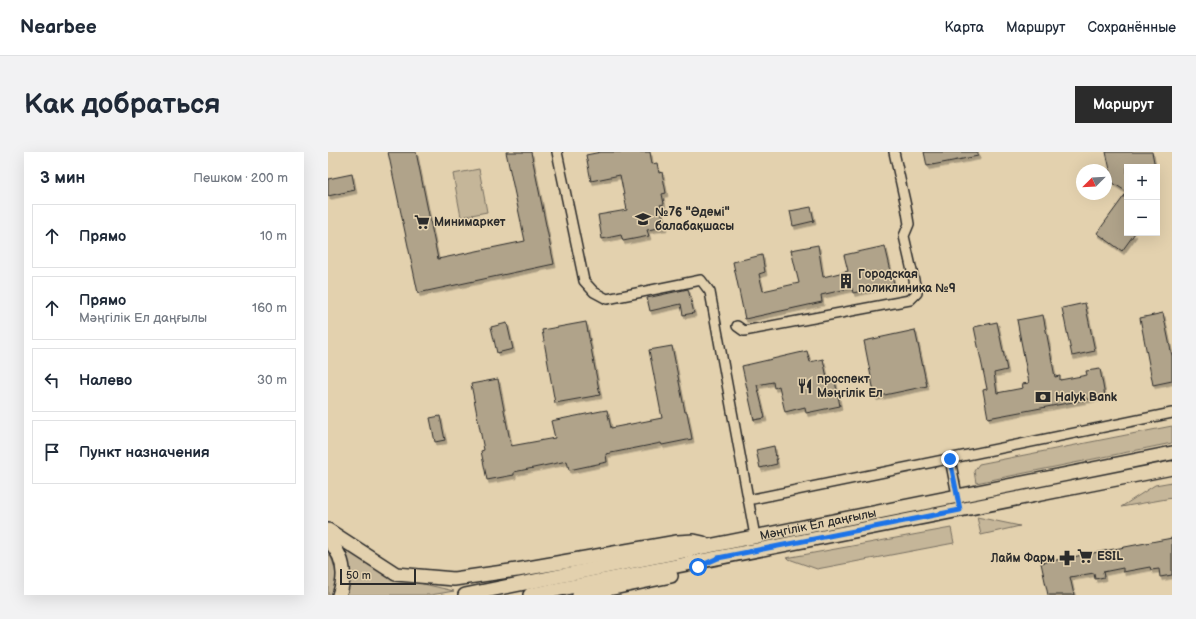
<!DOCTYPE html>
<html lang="ru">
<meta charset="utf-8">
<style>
:root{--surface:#fff;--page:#f2f2f3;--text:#1f2937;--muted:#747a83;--line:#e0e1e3;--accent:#2b2b2b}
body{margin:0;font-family:"Balsamiq Sans",sans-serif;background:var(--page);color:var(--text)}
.controls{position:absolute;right:12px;top:12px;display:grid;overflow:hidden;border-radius:0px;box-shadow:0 4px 16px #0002}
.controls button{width:36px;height:36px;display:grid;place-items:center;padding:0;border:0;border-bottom:1px solid var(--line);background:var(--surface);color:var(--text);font:20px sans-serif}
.compass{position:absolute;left:748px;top:12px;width:36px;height:36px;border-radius:50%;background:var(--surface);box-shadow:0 4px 16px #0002;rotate:246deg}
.scale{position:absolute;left:12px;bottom:10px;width:76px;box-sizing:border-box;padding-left:4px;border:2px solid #2b2b2b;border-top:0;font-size:11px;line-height:14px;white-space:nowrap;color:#2b2b2b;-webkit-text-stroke:3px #e3d1ae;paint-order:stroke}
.stop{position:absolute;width:12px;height:12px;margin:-9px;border:3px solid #1a73e8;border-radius:50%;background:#fff}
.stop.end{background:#1a73e8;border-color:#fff;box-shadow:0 1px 4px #0008}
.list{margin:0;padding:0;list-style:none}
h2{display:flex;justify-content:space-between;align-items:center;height:52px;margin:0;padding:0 16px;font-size:17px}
h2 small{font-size:13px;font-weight:400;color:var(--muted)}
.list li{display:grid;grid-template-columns:26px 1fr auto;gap:12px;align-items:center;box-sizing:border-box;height:64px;margin:0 8px 8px;padding:0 8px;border:1px solid var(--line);border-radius:0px}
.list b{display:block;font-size:15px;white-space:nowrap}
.list p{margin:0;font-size:13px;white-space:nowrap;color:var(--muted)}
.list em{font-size:13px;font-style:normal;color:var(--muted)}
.icon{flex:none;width:22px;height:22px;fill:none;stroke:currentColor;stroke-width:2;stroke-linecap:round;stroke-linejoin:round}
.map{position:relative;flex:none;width:844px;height:443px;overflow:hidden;border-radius:0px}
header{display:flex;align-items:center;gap:24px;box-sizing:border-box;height:56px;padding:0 20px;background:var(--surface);border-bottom:1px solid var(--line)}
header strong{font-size:19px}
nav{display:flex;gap:22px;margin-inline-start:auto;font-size:14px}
.intro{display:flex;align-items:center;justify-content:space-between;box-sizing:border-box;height:96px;padding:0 24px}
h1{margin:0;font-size:28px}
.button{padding:10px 18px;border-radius:0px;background:var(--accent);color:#fff;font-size:14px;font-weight:700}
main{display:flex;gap:24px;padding:0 24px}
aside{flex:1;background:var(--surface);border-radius:0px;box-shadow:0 4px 16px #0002}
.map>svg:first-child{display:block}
.green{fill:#c5b699;stroke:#787062}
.building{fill:#b0a38a;stroke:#2b2b2b;filter:url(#shadow)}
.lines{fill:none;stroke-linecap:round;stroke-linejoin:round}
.street-casing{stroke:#2b2b2b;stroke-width:12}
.secondary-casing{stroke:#2b2b2b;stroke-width:16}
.street{stroke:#e3d1ae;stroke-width:9}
.secondary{stroke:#e3d1ae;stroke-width:13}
.route{stroke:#1a73e8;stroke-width:5}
.labels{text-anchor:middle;stroke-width:3;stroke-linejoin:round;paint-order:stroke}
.poi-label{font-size:12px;font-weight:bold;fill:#2b2b2b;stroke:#e3d1ae;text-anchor:start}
.street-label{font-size:12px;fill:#2b2b2b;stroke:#e3d1ae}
</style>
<header>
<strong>Nearbee</strong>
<nav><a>Карта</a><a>Маршрут</a><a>Сохранённые</a></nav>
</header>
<div class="intro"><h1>Как добраться</h1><a class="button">Маршрут</a></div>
<main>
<aside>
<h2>3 мин<small>Пешком · 200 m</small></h2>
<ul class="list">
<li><svg class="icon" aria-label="ahead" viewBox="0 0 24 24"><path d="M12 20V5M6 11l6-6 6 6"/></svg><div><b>Прямо</b></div><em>10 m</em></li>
<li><svg class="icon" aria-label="ahead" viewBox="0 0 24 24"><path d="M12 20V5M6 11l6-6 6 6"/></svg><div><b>Прямо</b><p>Мәңгілік Ел даңғылы</p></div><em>160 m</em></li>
<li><svg class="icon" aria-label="left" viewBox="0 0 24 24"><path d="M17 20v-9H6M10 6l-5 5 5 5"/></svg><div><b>Налево</b></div><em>30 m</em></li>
<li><svg class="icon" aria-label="arrive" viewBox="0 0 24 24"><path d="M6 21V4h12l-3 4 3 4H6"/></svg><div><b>Пункт назначения</b></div></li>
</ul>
</aside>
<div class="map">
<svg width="844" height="443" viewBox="0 0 844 443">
<defs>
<filter id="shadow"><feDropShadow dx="2" dy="3.5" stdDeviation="0" flood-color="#0004"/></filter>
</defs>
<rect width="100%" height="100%" fill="#e3d1ae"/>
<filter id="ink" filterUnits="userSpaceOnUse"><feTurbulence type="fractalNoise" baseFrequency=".025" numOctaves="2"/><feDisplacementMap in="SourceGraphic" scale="8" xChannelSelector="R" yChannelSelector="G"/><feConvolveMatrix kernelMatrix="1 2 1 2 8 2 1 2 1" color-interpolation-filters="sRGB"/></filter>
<g filter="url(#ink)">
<!-- green -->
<g class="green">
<polygon points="151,17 159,60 133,65 125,22"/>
<polygon points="844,274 844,291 648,331 646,319 651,312"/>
<polygon points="844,330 844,346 793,355 827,333"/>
<polygon points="649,365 692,374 653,383"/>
<polygon points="623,376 626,391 489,417 458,406"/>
<polygon points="7,389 48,417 74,427 126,439 103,443 16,443"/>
<path d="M0,399C7,412 12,429 3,443H0Z"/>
</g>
<!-- building -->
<g class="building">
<polygon points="60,0 88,0 110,107 197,89 178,0 203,0 226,112 90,141"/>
<polygon points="273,0 322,0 324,12 329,11 331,21 334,20 338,41 334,42 336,52 332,53 337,75 319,78 321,84 295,89 293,83 274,87 270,63 299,58 292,23 263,29 258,3"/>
<polygon points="596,0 650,0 650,4 599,14"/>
<polygon points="778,0 824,0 827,15 799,15 799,81 807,81 794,99 769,81 799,40 785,31"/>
<polygon points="24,22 27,38 0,44 0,27"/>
<polygon points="483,55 486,69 465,74 462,59"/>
<polygon points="490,93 495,125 520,119 516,103 557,94 566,132 525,141 524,136 493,143 494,150 417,167 405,110 434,103 437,120 431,122 435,139 471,131 463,98"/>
<polygon points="360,137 366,161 355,163 353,152 322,159 319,146"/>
<polygon points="757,151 767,199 744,204 734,156"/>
<polygon points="835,161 844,204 844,229 825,233 812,166"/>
<polygon points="715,163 727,225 732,224 732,228 759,223 758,219 772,217 777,244 660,266 655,238 659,237 646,175 669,170 679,218 666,221 669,241 695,236 694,232 701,231 689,168"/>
<polygon points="258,170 272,243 227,251 214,178"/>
<polygon points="179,171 185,197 169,201 163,175"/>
<polygon points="587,178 599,234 547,245 536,189"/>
<polygon points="344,194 357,260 359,260 364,287 334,293 333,291 278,302 279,310 241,318 239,309 186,320 186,323 159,328 153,299 156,298 143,232 170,227 183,294 227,286 223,269 273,259 279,258 283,276 334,266 321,198"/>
<polygon points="479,199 482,210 495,207 500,230 507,229 512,254 478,261 477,255 457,260 451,234 446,236 445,230 429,233 437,266 426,268 414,214"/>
<polygon points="112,264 117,288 107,290 102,266"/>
<polygon points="446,294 449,312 432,316 428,298"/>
<polygon points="844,386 844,423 832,425 831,417 823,418 822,415 795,420 795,416 775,420 776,425 767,427 766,421 742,425 746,443 720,443 713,411"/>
</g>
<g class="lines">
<defs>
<g id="street">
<polyline points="229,0 256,129 266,140 279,147 373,128 382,140 427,384"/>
<polyline points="409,174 416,179 582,148 589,141 576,84 581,72 578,54 566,0"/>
<polyline points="622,307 630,348"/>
<polyline points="420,348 844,261"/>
</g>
<g id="secondary">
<polyline points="0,378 68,422 126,427 189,418 349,390 366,389 375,391"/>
<path d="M0,388C16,404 19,422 11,443"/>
<path id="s1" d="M137,443L844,301"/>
<polyline points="202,443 844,316"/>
<polyline points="251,443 343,424"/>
</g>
</defs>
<!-- street casing -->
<use href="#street" class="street-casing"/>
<!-- secondary casing -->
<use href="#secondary" class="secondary-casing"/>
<!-- street -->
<use href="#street" class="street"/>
<!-- secondary -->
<use href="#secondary" class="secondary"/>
</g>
</g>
<g class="lines" filter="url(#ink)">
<!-- route -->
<polyline class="route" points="370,415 390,406 632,358 622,307"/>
</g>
<!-- icons -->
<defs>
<symbol id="school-bare" viewBox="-9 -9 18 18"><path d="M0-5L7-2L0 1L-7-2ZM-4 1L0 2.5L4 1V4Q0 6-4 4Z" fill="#2b2b2b" stroke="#e3d1ae" stroke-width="2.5" paint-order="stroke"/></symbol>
<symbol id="supermarket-bare" viewBox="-9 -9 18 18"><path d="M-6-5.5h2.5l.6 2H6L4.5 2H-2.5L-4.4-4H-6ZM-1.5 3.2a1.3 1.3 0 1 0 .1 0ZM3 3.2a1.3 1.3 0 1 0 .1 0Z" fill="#2b2b2b" stroke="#e3d1ae" stroke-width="2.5" paint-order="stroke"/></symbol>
<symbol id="building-bare" viewBox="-9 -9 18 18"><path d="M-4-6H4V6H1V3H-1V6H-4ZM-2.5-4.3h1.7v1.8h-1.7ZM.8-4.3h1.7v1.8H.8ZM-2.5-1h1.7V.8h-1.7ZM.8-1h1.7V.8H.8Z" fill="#2b2b2b" stroke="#e3d1ae" stroke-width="2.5" paint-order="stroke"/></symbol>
<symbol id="restaurant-bare" viewBox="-9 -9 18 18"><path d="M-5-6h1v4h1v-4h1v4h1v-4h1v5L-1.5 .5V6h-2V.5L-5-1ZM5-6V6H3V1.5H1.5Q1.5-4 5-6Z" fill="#2b2b2b" stroke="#e3d1ae" stroke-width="2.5" paint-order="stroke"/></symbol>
<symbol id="bank-bare" viewBox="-9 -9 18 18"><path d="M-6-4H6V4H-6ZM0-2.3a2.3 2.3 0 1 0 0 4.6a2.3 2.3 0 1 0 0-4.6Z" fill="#2b2b2b" stroke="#e3d1ae" stroke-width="2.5" paint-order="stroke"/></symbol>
<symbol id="pharmacy-bare" viewBox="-9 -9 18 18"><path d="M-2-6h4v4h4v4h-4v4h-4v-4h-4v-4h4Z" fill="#2b2b2b" stroke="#e3d1ae" stroke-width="2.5" paint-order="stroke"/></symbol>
</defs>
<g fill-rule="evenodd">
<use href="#school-bare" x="304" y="56" width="22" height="22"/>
<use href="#supermarket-bare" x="83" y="59" width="22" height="22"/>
<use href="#building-bare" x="507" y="118" width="22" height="22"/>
<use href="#restaurant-bare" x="466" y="223" width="22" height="22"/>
<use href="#bank-bare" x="704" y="234" width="22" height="22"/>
<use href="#supermarket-bare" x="746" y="393" width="22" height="22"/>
<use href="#pharmacy-bare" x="728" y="395" width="22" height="22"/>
</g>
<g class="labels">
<!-- poi labels -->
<g class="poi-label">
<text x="327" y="64">№76 "Әдемі"<tspan x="327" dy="14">балабақшасы</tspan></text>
<text x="106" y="74">Минимаркет</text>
<text x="530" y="126">Городская<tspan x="530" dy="14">поликлиника №9</tspan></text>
<text x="489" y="231">проспект<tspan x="489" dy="14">Мәңгілік Ел</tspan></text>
<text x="727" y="249">Halyk Bank</text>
<text x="769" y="408">ESIL</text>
<text x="727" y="410" text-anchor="end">Лайм Фарм</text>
</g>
<!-- street labels -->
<g class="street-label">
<text dy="4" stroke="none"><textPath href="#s1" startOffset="360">Мәңгілік Ел даңғылы</textPath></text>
</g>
</g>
</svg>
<div class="controls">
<button>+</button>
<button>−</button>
</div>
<svg class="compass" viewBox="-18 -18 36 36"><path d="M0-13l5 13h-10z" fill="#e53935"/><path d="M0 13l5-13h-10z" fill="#747a83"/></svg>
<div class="scale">50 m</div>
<div class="stop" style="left:370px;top:415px"></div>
<div class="stop end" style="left:622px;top:307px"></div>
</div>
</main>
